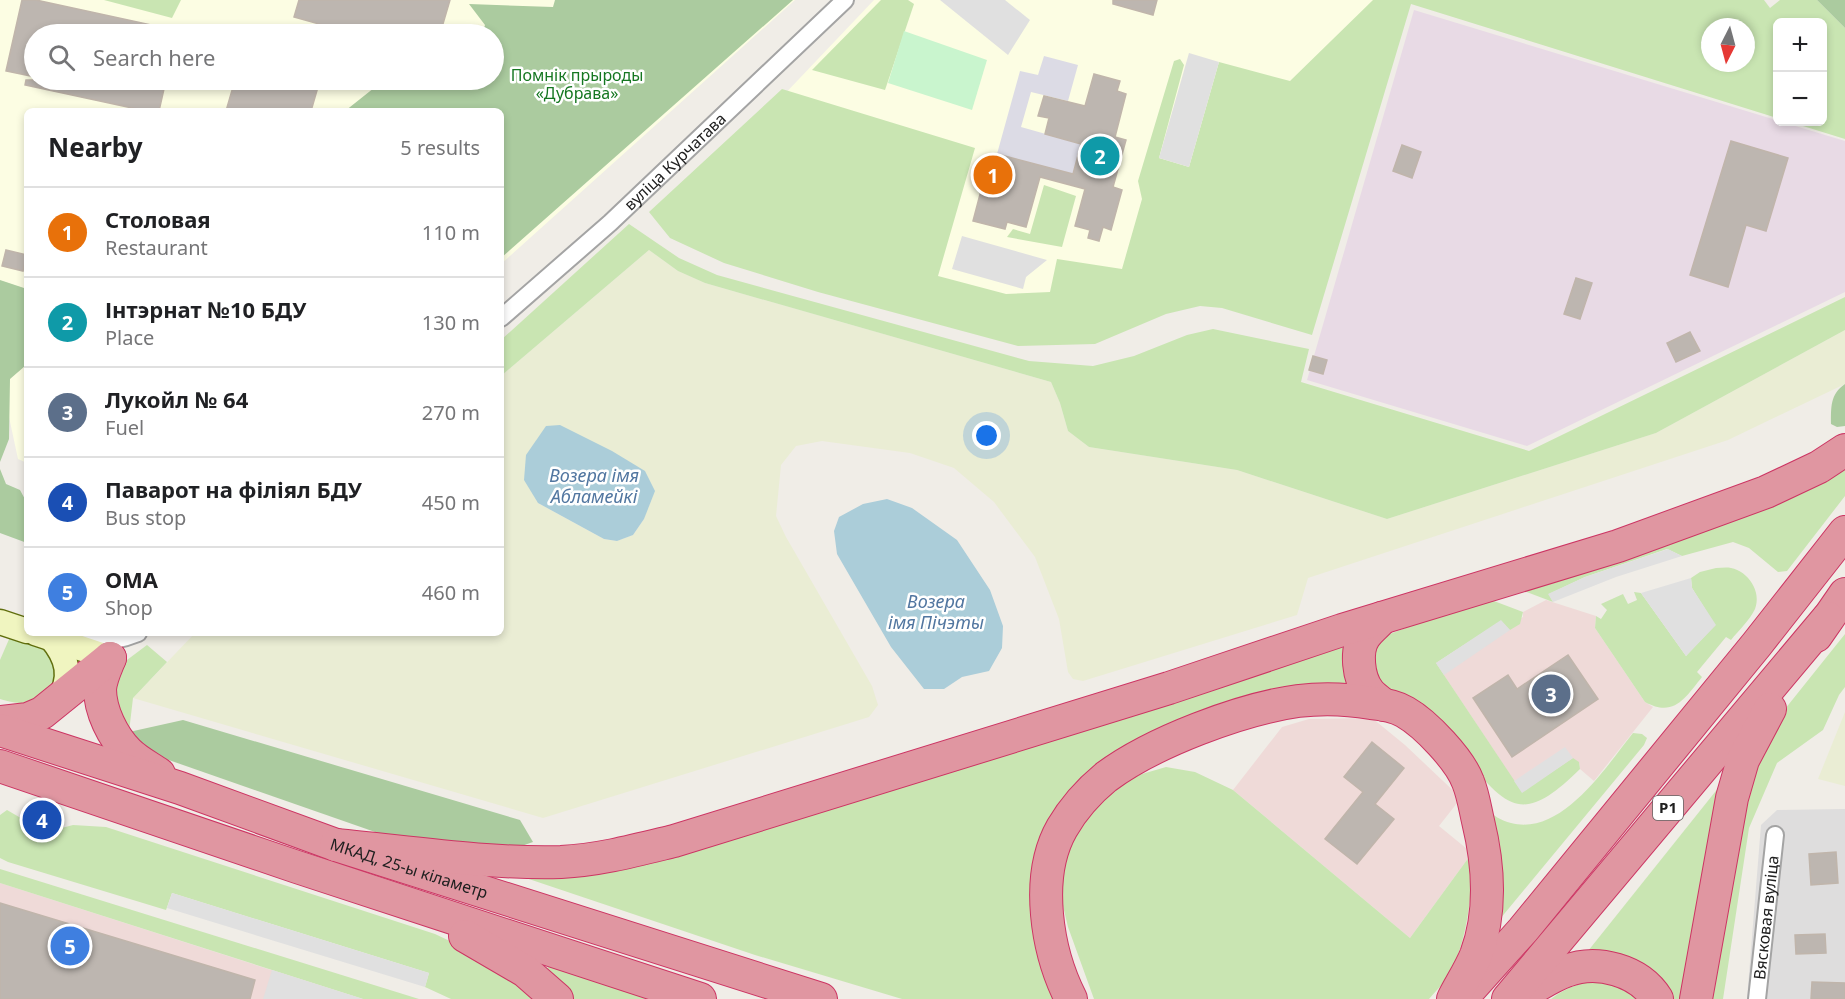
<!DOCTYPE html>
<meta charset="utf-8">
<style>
:root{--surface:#fff;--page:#f2f2f2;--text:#202124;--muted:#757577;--line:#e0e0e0;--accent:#b45309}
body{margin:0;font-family:"Noto Sans",sans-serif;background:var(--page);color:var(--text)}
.controls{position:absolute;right:18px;top:18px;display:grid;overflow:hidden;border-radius:9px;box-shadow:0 3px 9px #0003}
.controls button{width:54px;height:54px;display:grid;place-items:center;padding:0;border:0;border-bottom:2px solid var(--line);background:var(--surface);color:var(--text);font:30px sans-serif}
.compass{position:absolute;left:1701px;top:18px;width:54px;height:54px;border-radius:50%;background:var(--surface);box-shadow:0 3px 9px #0003;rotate:186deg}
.you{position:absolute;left:987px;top:436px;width:21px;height:21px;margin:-15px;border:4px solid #fff;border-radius:50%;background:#1a73e8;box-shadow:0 0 0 9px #1a73e833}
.badge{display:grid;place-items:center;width:39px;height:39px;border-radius:50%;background:var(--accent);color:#fff;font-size:20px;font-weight:700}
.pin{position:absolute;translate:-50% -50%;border:3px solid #fff;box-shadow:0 2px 6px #0006}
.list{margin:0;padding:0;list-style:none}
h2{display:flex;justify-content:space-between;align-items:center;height:78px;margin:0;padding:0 24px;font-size:26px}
h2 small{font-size:20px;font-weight:400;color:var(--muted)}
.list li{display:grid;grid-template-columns:39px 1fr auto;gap:18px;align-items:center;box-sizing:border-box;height:90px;padding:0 24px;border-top:2px solid var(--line)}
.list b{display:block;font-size:22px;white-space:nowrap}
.list p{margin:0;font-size:20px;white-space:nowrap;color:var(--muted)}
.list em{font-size:20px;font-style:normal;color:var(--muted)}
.icon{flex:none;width:33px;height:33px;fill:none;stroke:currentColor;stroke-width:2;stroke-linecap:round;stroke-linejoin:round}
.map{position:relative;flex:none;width:1845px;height:999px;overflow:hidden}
.search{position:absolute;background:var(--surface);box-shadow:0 3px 9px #0003;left:24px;top:24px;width:480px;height:66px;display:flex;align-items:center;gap:15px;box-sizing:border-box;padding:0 21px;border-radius:33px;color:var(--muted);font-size:22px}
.panel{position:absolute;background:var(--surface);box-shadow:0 3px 9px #0003;left:24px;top:108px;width:480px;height:528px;border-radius:9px}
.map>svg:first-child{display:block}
.residential{fill:#dedddd}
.commercial{fill:#efdad8}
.industrial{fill:#e8dae5}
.education{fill:#fcfde3;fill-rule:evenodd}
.farmland{fill:#eaedd4;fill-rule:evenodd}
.grass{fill:#c9e5b2;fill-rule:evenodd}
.forest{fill:#abcb9f}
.park{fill:#c9f5ce}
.parking{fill:#e0e0e0}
.plaza{fill:#dcdbe5}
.water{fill:#abcdd9}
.building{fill:#bdb6b0;stroke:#c0b5ab;stroke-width:1.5}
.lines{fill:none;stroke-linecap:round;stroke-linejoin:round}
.street-casing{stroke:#a4a4a4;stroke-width:20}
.secondary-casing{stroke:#616f0e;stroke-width:27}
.highway-casing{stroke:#cc3563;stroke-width:34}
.street{stroke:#fff;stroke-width:16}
.secondary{stroke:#f0f5c0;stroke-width:24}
.highway{stroke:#e096a1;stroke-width:32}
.labels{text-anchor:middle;stroke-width:5;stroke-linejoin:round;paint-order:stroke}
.shield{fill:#fff;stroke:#636363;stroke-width:1.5}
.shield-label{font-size:15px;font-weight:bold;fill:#202020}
.park-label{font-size:16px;fill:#157721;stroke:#fff}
.street-label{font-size:16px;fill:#202020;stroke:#fff}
.water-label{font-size:18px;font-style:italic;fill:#5176a0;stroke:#fff}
</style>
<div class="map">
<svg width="1845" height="999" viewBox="0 0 1845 999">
<rect width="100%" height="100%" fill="#f0ede7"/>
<!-- residential -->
<polygon class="residential" points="1845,809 1845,999 1747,999 1761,825 1777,810"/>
<!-- commercial -->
<g class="commercial">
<polygon points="1546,600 1596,616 1595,628 1645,702 1653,707 1594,781 1580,769 1579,762 1522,793 1436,663 1523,617 1523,612"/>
<polygon points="1372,718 1405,745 1461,798 1439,826 1472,853 1410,938 1233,790 1282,727 1309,719"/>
<polygon points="0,883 362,999 0,999"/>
</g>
<!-- industrial -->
<polygon class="industrial" points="1414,10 1845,141 1845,292 1527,446 1307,380"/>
<!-- education -->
<g class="education">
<path d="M0,0H795L501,264V111H27V463L18,459L0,375ZM34,34H494V80H34Z"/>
<polygon points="874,0 1384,0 1135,293 1004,307 920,289 780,99"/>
</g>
<!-- farmland -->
<g class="farmland">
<path d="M649,250L678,271L705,283L1051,382L1060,403L1068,431L1089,447L1237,470L1387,519L1656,433L1845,330V384L1728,440L1308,578L1297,615L1083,681L1073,679L1068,672L1059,619L1035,557L994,502L954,468L910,453L822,441L796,446L781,465L776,516L786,537L872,686L878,705L869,717L543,818L133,698L195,633H501V376ZM538,503L644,519L633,535L617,541L604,539Z"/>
<polygon points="1845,712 1845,786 1818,779"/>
</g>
<!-- grass -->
<g class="grass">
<polygon points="104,0 181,0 172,18"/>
<polygon points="881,0 908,0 914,4 885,90 812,70"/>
<path d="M1373,0H1764L1770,8L1780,0H1817L1845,28V139L1790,122H1822V22H1778L1777,118L1411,4L1312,335L1222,308L1200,306L1166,314L1095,344L1018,346L818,292L724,263L670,238L649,212L782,89L975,148L938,276L1006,294L1050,292L1057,259L1122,269L1142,199L1138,181L1174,61L1180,59L1184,65L1159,158L1189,167L1219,62L1290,81ZM1710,27H1746V63H1710Z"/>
<polygon points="1044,185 1076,196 1062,247 1007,237 1013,229 1030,234"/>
<polygon points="629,224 679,258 717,275 1029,361 1093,366 1134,356 1187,335 1213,329 1309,349 1301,382 1529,451 1845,297 1845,330 1656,433 1387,519 1237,470 1089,447 1068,431 1060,403 1051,382 705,283 678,271 649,250 501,376 501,340"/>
<polygon points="1845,461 1845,496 1787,571 1778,572 1749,548 1733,542 1682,556 1667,549 1585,577 1549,594 1553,602 1519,589"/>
<path d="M1716,568C1721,568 1726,567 1731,568C1748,571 1762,592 1755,609C1750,620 1738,631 1731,640L1726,637L1697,672L1702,677C1685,698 1674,718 1645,702L1595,628L1596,616L1601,619L1607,610L1601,604L1623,594L1628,604L1637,600L1634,592L1641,593L1686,656L1715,625L1692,588L1691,578L1700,572Z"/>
<path d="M1486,598L1523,612L1520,624L1510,630L1501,621L1436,663L1522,792L1573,758L1579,762L1580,769C1529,819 1511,816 1468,760C1461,751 1454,738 1445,731C1428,716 1403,709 1387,694C1380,687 1375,675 1369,667L1379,638Z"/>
<polygon points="1845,634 1845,687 1839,695 1823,730 1777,763 1749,828 1723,999 1712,999 1745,786 1777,719"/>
<path d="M10,637L45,650L57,660L58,687C33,701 30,708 0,699V660Z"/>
<polygon points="147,645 167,662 133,698 129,732 123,735 112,680 123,663"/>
<polygon points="1343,646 1352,689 1188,721 1048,842 1065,999 902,999 755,955 508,872"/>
<path d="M1633,733L1642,734L1647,738L1644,745L1500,919L1486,810C1494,815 1501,821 1511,823C1562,836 1605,768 1633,733Z"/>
<path d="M1166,767L1195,772L1233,790L1410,938L1472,853C1473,891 1467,949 1445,981C1440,987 1434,993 1429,999H1094L1068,927L1063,906L1059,881L1062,858L1083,817L1121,782L1142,774Z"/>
<polygon points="1719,787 1723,791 1687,999 1668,999 1588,951"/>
<polygon points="7,810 26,821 58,829 73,825 106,827 435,934 471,951 540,999 451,999 425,987 429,973 172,893 166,910 8,862 0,858 0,815"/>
<polygon points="0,869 419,999 363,999 0,883"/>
<polygon points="549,966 650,999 570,999 544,972"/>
<path d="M1606,976L1643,999H1551C1567,986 1587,982 1606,976Z"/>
</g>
<!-- forest -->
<g class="forest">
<polygon points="555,0 793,0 501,258 501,111 345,111 384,80 494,80 494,34 482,34 485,25 469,4 553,7"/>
<polygon points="1817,0 1845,0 1845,28"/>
<polygon points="0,280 27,289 27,354 25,366 10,379 9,439 0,462"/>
<path d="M1845,384V426L1837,427L1831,424C1831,408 1830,394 1845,384Z"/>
<polygon points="0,469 6,484 20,490 27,503 27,543 0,533"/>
<polygon points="183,720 520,820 533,842 510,850 398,840 143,751 129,732"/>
</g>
<!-- park -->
<polygon class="park" points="904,31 987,60 972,110 888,83"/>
<!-- parking -->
<g class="parking">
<polygon points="940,0 1005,0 1030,20 1008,55"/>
<polygon points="1189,53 1219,62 1189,167 1159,158"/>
<polygon points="962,236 1047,260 1026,277 1023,289 952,269"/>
<polygon points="1668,549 1682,556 1616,577 1553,602 1548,594 1585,577"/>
<polygon points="1691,578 1692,588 1716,625 1686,656 1641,593"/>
<polygon points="1501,620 1510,630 1444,675 1436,663"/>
<polygon points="1565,747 1573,758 1522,793 1514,781"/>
<polygon points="172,893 429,973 425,987 167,908"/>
<polygon points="272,970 363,999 263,999"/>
</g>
<!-- plaza -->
<polygon class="plaza" points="1044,56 1078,65 1068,101 1031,92 1021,127 1081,144 1073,174 997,154 1020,71 1038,75"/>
<!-- water -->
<g class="water">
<polygon points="560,425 612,451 645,471 655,491 644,519 633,535 617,541 604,539 538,503 524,480 526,455 546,426"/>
<polygon points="887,499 912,508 957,540 990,590 1003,626 1002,648 989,671 962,677 944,689 924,689 891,647 837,554 834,531 839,517 863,504"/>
</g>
<!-- building -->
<g class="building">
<polygon points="22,0 36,0 170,29 170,34 34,34 34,60 31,76 6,71"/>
<polygon points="299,0 450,0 440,34 396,34 386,32 385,34 355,34 294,17"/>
<polygon points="1113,0 1157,0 1153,15 1113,4"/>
<polygon points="1094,74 1120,81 1117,91 1126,94 1115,137 1126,140 1113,187 1122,190 1111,230 1103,227 1099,241 1088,238 1090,230 1075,226 1085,189 1040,177 1026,227 1007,222 1005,229 973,221 988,164 994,166 997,154 1073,174 1081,144 1045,134 1049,118 1038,116 1044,96 1085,106"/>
<polygon points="26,80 166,80 159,111 146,111 25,85"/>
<polygon points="235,80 320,80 311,111 226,111"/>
<polygon points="1731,141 1788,158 1766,231 1746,225 1728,287 1690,275"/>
<polygon points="1402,145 1421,152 1412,178 1393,171"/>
<polygon points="6,250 27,255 23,271 2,266"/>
<polygon points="1576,278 1592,283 1580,319 1564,314"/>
<polygon points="1690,332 1700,351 1676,362 1667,343"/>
<polygon points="1313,356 1327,360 1323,374 1309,370"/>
<polygon points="1568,655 1598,699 1512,757 1473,698 1508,675 1517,689"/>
<polygon points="1372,742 1404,768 1375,804 1394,819 1357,864 1325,839 1363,792 1344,777"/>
<polygon points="1836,852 1838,883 1811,885 1809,854"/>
<polygon points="0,903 255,980 250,999 0,999"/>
<polygon points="1825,934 1826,953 1796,954 1795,935"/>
<polygon points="1812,982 1845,983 1845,999 1811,999"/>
</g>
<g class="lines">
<defs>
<g id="street">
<path id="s1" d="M501,318L610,223L845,0"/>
<path d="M78,641C100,644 118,641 138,633"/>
<path id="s2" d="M1757,999L1775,835"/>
</g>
<g id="secondary">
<polyline points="0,622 27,631"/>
<polyline points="35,633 110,658"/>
<path d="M51,638C68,658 73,678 58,701"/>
</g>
<g id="highway">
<path d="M1382,618C1377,624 1370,629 1365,636C1355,650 1358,678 1369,692C1373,697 1379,701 1384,705"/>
<polyline points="1816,636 1845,594"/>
<path d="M110,658C106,668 101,678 100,689C100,711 113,737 128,752C137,761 149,767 159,774"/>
<polyline points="0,722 28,719 42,713 110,658"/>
<path id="s3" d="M0,730L180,788L336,845L821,999"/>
<polyline points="0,766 297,867 700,999"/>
<path d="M336,845C410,852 487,864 561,862C600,860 637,850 674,841L1169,688L1342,630L1618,546L1766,492L1819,467L1845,450"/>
<polyline points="465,936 525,971 557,999"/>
<polyline points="1469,990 1523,930 1757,644 1845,532"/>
<path d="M1517,997C1533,989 1549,977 1566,971C1597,959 1639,970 1657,999"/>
<path d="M1071,999C1047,952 1034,877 1062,828C1073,809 1089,791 1106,777C1153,742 1241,709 1298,701C1322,698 1348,699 1371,703C1382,704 1395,706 1405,712C1426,724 1460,760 1468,782C1473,794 1475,808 1478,821C1489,866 1492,912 1476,955C1470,970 1460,985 1453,999"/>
<polyline points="1508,999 1828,618"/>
<polyline points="1696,999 1732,798 1743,760 1770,709"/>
</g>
</defs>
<!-- street casing -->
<use href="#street" class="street-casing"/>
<!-- secondary casing -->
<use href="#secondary" class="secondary-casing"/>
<!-- highway casing -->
<use href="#highway" class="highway-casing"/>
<!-- street -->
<use href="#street" class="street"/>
<!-- secondary -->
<use href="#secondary" class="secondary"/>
<!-- highway -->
<use href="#highway" class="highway"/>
</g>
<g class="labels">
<!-- shield labels -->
<rect class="shield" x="1653" y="796" width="30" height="24" rx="4.5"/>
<g class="shield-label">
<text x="1668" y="813">Р1</text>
</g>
<!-- park labels -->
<g class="park-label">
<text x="577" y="81">Помнік прыроды<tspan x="577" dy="18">«Дубрава»</tspan></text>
</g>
<!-- street labels -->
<g class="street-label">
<text dy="6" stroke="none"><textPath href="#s1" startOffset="234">вуліца Курчатава</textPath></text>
<text dy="6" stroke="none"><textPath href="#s3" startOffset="432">МКАД, 25-ы кіламетр</textPath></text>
<text dy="6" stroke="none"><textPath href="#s2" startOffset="82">Вясковая вуліца</textPath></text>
</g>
<!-- water labels -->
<g class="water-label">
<text x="594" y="482">Возера імя<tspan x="594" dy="21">Абламейкі</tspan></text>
<text x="936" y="608">Возера<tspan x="936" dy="21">імя Пічэты</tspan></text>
</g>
</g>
</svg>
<div class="controls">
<button>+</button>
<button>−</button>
</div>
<svg class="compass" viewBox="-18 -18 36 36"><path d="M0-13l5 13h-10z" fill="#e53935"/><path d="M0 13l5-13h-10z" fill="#757577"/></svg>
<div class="you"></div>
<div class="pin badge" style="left:993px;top:175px;background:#e8710a">1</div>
<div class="pin badge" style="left:1100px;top:156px;background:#0f9aa8">2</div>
<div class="pin badge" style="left:1551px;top:694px;background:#5c6f8a">3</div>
<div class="pin badge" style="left:42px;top:820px;background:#1a4fb4">4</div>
<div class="pin badge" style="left:70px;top:946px;background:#3f7fe0">5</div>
<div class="search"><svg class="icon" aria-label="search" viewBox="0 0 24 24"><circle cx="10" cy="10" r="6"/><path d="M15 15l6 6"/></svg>Search here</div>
<section class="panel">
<h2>Nearby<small>5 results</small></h2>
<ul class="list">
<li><span class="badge" style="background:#e8710a">1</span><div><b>Столовая</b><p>Restaurant</p></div><em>110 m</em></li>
<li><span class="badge" style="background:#0f9aa8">2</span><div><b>Інтэрнат №10 БДУ</b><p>Place</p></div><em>130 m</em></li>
<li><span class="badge" style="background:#5c6f8a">3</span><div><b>Лукойл № 64</b><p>Fuel</p></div><em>270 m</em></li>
<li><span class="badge" style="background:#1a4fb4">4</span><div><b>Паварот на філіял БДУ</b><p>Bus stop</p></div><em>450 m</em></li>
<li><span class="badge" style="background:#3f7fe0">5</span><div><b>ОМА</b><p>Shop</p></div><em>460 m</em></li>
</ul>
</section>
</div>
